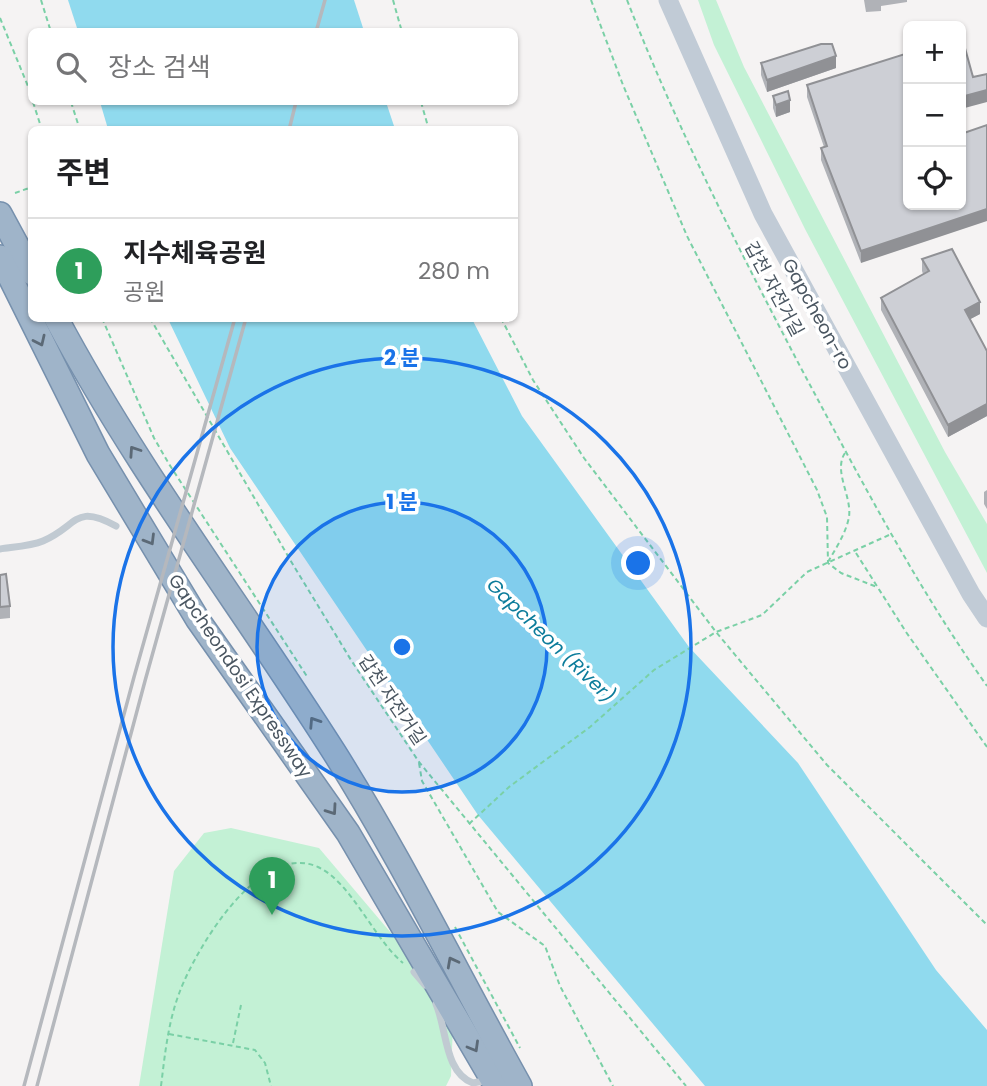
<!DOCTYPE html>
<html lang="ko">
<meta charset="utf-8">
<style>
:root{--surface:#fff;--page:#f2f2f2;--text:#202124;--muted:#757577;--line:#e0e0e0;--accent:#b45309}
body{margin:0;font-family:Poppins,"Noto Sans KR",sans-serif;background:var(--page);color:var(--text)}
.controls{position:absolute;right:21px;top:21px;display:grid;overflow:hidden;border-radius:10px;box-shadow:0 2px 5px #0004}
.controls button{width:63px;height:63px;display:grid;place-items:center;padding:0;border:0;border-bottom:2px solid var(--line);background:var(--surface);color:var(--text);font:35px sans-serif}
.you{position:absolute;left:639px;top:564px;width:24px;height:24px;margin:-18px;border:5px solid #fff;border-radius:50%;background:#1a73e8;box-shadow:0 0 0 10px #1a73e833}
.badge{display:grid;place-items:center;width:46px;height:46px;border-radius:50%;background:var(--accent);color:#fff;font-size:23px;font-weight:700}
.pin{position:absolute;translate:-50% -58px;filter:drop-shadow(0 2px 4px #0008)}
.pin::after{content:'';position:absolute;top:37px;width:24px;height:21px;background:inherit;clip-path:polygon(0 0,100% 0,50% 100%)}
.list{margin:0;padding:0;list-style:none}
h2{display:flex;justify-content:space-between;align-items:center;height:91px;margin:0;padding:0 28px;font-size:30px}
h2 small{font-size:23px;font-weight:400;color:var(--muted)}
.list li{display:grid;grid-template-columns:46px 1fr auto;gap:21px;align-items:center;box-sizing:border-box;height:105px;padding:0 28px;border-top:2px solid var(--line)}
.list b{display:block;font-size:26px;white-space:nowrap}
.list p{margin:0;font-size:23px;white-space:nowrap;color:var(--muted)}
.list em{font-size:23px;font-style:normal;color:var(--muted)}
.icon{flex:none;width:38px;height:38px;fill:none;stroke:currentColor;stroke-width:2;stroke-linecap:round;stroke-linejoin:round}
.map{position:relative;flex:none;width:987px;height:1086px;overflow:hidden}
.search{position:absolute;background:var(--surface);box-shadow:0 2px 5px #0004;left:28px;top:28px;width:490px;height:77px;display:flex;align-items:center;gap:18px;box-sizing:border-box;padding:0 24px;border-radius:10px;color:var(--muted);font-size:26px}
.panel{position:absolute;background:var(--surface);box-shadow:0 2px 5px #0004;left:28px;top:126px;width:490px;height:196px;border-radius:10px}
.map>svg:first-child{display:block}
.green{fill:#c3f1d5}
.water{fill:#90daee}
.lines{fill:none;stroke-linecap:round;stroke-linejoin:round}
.trunk-casing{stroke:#7690ad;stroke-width:26}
.path{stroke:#7ad0a6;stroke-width:2;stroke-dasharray:5 3.5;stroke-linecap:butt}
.service{stroke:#c1cad2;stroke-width:7}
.secondary{stroke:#c1cbd6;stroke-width:19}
.trunk{stroke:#9fb4c9;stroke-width:23}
.rail{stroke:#b5b8bd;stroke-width:3.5}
.wall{fill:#b0b2b7}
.shaded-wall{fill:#909195}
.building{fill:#cdcfd5;stroke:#909195;stroke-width:2}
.oneway{stroke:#5b6976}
.ring{fill:none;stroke:#1a73e8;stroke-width:3.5}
.labels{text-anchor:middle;stroke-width:7;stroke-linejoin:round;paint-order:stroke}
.street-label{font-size:18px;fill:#4a5661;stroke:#fff}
.water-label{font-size:19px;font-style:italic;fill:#0c7c9b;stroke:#fff}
.centre{fill:#1a73e8;stroke:#fff;stroke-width:3.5}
.ring-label{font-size:21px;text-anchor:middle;font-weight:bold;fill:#1a73e8;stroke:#fff;stroke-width:7;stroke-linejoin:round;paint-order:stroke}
</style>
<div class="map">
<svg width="987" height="1086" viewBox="0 0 987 1086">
<rect width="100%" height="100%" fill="#f5f3f3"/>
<!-- green -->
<g class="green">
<polygon points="698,0 716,0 744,67 866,301 945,452 987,524 987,573 805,229 714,45"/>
<polygon points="231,828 319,848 413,959 453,1024 451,1076 446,1086 139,1086 174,871 204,833"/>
</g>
<!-- water -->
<g class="water">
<polygon points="68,0 354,0 364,31 78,31"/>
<polygon points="100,102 386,102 395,129 108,129"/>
<polygon points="168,319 472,319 522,416 689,647 798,763 936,970 987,1030 987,1086 705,1086 478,815 230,448"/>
</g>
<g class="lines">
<defs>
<g id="trunk">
<polyline points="0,214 32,273"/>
<polyline points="0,257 98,454 198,620 348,833 496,1086"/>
<path d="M56,318C137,470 242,607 334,752C402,860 458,975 520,1086"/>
</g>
</defs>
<!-- trunk casing -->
<use href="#trunk" class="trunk-casing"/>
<!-- path -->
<g class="path">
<polyline points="41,0 51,32"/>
<polyline points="393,0 402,32"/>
<polyline points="591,0 623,85 687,236 817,490 827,517 828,563 841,573 877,587"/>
<path d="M627,0C677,128 738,248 802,370C860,478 916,586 987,686"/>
<polyline points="0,18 32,96"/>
<polyline points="33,102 42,130"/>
<polyline points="71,102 80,130"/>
<polyline points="421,102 429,130"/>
<polyline points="15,193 32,187"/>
<polyline points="102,318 154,438 169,464 308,678"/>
<polyline points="150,318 292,563 351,660 419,762 686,1086"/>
<polyline points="501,318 533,380 584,458 716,632 827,765 987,925"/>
<polyline points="856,553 906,632 987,747"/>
<path d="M828,562C836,548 846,533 849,517C852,496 833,471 845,453"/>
<polyline points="419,763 422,781 498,912 545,946 560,986 613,1086"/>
<polyline points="469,824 509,787 590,727 654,670 716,632 762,615 807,572 889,535"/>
<polyline points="455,927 520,1048"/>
<polyline points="169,1034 255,1050 265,1063 271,1086"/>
<polyline points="233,1043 241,1005"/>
<path d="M161,1086C165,1054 168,1022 180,991C197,947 260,841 318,867C352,883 373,938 403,963"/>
</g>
<!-- service -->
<g class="service">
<path d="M0,549C13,547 31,546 43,541C78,526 74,503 116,526"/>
<polyline points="414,972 425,985"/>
<path d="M436,1004C447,1029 444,1072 473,1083L489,1080"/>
</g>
<!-- secondary -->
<polyline class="secondary" points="668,0 763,214 971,594 987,618"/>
<!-- trunk -->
<use href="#trunk" class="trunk"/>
<!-- rail -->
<g class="rail">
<polyline points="316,32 325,0"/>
<polyline points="289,130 296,102"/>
<polyline points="24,1086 134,677 235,318"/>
<polyline points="37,1086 145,681 246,318"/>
</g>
</g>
<!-- wall -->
<g class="wall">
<polygon points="864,0 907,0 907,2 881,6 881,11 866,12"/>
<polygon points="908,53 861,263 821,160 821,148 824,147 807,97 807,85"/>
<polygon points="761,63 836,68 767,92 761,75"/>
<polygon points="773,96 790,112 776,117 773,108"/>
<polygon points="922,259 980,314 970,319 987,351 987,416 948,437 881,310 881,298 923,274 922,271"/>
<polygon points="987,490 987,509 984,504 984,492"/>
<polygon points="0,575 10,606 10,618 0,619"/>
</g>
<!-- shaded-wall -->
<g class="shaded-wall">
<polygon points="836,56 836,68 767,92 767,80"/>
<polygon points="987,90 987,102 961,109 961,97"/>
<polygon points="790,100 790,112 776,117 776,105"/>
<polygon points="987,209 987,221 861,263 861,251"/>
<polygon points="980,302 980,314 965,322 965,310"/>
<polygon points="987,404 987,416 948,437 948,425"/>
</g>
<!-- building -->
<g class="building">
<polygon points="963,41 973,77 987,74 987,90 961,97 961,42"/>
<polygon points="821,44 832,44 836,56 767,80 761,63"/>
<polygon points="908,53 908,205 961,205 961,134 987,125 987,209 861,251 821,148 827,146 807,85"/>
<polygon points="788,91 790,100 776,105 773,96"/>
<polygon points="952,249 980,302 965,310 987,351 987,404 948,425 881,298 929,271 922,259"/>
<polygon points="6,574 10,606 0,607 0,575"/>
</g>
<!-- one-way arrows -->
<defs><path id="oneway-chevron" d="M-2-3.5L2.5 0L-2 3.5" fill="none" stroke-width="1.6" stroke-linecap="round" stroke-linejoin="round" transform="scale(1.75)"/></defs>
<g class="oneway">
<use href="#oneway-chevron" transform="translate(40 341) rotate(65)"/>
<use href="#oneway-chevron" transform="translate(134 451) rotate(-124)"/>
<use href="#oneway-chevron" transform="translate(150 540) rotate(59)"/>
<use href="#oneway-chevron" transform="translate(314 722) rotate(-123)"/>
<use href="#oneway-chevron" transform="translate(332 810) rotate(55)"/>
<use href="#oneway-chevron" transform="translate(452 962) rotate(-118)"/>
<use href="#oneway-chevron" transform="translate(474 1047) rotate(60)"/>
</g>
<!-- distance rings -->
<circle cx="402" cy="647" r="145" fill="#1a73e8" fill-opacity=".12"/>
<g class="ring">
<circle cx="402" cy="647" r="145"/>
<circle cx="402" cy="647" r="289"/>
</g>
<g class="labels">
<!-- street labels -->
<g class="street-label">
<text transform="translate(774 289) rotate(62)" y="6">갑천 자전거길</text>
<text transform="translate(817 314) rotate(61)" y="6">Gapcheon-ro</text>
<text transform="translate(240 676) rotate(56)" y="6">Gapcheondosi Expressway</text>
<text transform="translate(392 700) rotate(56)" y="6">갑천 자전거길</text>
</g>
<!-- water labels -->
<g class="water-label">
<text transform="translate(551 640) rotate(44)" y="7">Gapcheon (River)</text>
</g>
</g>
<circle cx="402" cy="647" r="10" class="centre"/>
<g class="ring-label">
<text x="402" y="365">2 분</text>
<text x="402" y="509">1 분</text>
</g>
</svg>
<div class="controls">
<button>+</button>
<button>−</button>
<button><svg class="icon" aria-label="locate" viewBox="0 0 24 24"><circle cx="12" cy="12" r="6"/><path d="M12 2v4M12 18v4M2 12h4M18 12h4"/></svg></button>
</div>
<div class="you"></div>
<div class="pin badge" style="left:272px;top:915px;background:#2e9e5b">1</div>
<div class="search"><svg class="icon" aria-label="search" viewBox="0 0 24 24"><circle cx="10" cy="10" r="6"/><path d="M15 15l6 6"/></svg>장소 검색</div>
<section class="panel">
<h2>주변<small></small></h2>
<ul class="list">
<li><span class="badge" style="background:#2e9e5b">1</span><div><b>지수체육공원</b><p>공원</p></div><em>280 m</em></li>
</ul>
</section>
</div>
